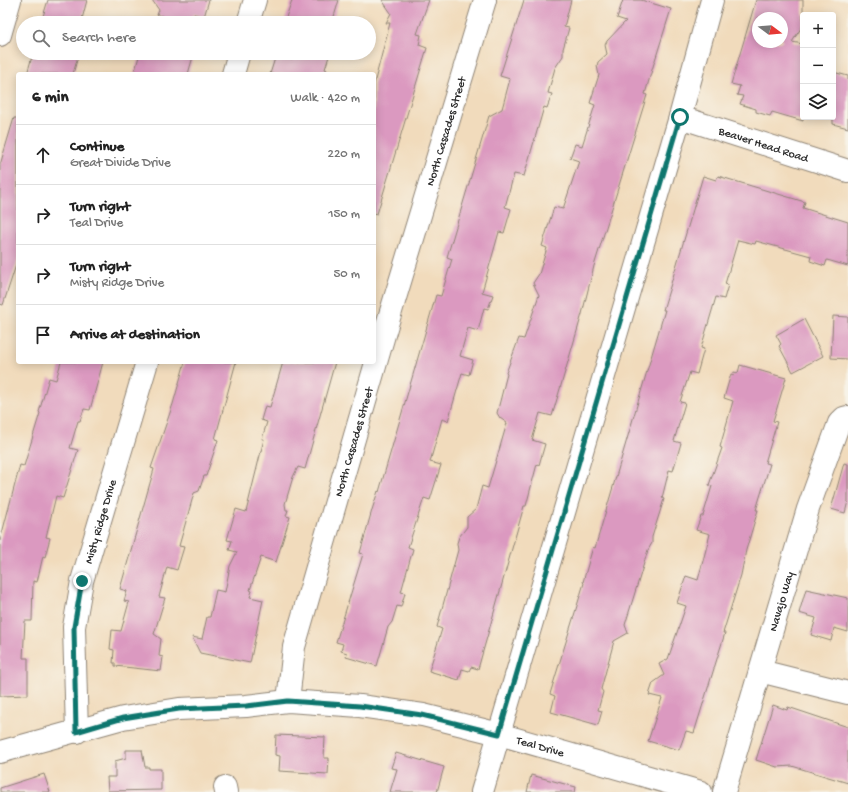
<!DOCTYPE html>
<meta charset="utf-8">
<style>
:root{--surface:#fff;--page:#f6f6f6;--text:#222;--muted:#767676;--line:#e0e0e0}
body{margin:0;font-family:"Gochi Hand",sans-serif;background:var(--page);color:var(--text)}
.controls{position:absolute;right:12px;top:12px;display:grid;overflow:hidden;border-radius:4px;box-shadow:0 2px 10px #0003}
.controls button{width:36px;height:36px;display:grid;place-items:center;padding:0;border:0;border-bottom:1px solid var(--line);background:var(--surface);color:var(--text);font:20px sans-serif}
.compass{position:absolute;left:752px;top:12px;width:36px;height:36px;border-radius:50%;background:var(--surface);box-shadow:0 2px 10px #0003;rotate:106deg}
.stop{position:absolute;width:12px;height:12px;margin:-9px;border:3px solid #0f766e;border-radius:50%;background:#fff}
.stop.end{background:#0f766e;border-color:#fff;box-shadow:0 1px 4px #0008}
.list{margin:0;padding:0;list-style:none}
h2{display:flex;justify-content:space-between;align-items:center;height:52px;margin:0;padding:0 16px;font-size:17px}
h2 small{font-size:13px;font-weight:400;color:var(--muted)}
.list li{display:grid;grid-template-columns:26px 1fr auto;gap:12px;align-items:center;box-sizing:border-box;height:60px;padding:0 16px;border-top:1px solid var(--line)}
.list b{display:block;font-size:15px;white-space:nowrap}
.list p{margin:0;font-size:13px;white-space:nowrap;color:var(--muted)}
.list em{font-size:13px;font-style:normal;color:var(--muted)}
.icon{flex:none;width:22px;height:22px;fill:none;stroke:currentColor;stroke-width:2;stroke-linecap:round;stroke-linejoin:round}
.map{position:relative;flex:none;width:848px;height:792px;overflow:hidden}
.search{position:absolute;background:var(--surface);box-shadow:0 2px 10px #0003;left:16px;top:16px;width:360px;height:44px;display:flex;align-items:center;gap:10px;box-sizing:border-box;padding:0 14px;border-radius:22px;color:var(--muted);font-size:15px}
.panel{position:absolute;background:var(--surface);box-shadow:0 2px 10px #0003;left:16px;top:72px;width:360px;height:292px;border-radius:4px}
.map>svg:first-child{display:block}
.building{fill:#db99c0;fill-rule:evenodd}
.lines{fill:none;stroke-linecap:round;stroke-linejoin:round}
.minor-casing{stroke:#8e8374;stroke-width:24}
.minor{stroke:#fff;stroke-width:22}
.route{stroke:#0f766e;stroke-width:5}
.labels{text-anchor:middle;stroke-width:3;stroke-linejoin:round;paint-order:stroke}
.street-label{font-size:12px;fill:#2b2b2b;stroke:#f7f3e8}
</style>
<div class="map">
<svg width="848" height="792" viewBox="0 0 848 792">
<rect width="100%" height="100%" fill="#f7f3e8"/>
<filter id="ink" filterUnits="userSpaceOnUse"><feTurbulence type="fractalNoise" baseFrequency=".025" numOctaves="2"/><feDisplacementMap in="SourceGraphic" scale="8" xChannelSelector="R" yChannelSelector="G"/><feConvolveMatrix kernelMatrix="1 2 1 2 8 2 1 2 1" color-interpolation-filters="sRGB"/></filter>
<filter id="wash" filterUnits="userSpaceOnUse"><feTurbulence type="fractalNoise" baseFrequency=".012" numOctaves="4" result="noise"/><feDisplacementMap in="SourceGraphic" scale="16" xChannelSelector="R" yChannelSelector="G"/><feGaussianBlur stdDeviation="0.9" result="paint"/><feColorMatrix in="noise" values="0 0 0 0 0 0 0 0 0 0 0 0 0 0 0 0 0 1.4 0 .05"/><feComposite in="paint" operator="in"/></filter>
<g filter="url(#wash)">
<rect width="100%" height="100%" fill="#f1dbbc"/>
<g id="blocks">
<!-- building -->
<g class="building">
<polygon points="48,0 87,0 81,23 41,23"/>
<polygon points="152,0 209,0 204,17 194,14 191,23 160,23 162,16 157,15 159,10"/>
<polygon points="292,0 339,0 332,23 284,23"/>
<polygon points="382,0 429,0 417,34 421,35 419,45 427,48 377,214 374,213 374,84 390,23 386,23 391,13"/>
<polygon points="524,0 571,0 564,27 569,28 563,49 563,56 555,68 548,93 552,94 547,108 544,107 524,176 514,174 505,207 511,209 504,233 499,232 482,292 493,295 488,309 484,308 478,331 468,328 460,356 473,360 469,375 462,373 448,421 442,419 430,462 441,465 430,500 424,498 408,547 413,549 401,592 405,593 401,607 397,606 392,622 388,627 377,666 346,657 347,653 341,651 343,644 336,642 363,554 360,553 372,510 378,491 379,492 430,316 436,295 441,296 452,259 447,257 489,116 502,109 510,79 500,76"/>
<polygon points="623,0 641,0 671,9 651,73 645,94 647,95 594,266 582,314 552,416 540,413 532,440 545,444 539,465 537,464 526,506 524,506 478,669 471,667 469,671 462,669 459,680 429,671 442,629 437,627 458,550 457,543 459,537 467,527 467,517 476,509 482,486 488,488 507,423 500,418 497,413 507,374 506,373 519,338 524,339 539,295 533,283 539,274 547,248 542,246 554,207 563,209 579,161 570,158 575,144 582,146 595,105 590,103 599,75 597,66 598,62 607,54 605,45 607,41 626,21 617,18"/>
<path d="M756,0H803V25L792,42L803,44V121L772,112L770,116L756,112V109L740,104L743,96L737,95L740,86L731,84ZM758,18H782V42H758Z"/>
<polygon points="33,53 79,53 73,74 27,74"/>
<polygon points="140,53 194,53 188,74 134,74"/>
<polygon points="294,53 330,53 325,69 327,70 326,74 270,74 276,55 292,60"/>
<polygon points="833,72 848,76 848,128 833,124"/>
<polygon points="14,118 18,118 18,259 3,305 0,304 0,165"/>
<polygon points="703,176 716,180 718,176 805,202 803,208 848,222 848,266 827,260 825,266 810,261 811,256 756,241 755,244 738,240 725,284 728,285 724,299 716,297 701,348 704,349 697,374 690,372 680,402 685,403 674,441 681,443 673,471 669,470 662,498 664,499 652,537 652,543 648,550 625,625 628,633 614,641 601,689 603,692 598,710 602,711 598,725 551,712 555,696 550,694 584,583 583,582 593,547 595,548 665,310 663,310 676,267"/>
<polygon points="833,316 848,317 848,359 831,358"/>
<polygon points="804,319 823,356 793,372 779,346 781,344 776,335"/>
<polygon points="61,362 103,362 90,410 84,409 80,421 78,421 70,448 78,450 63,498 56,496 46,537 50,538 45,557 43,556 37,582 33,581 32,621 25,621 23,658 28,658 28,695 0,696 0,541 20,465 24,466 40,413 39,412 49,378 56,380"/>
<polygon points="185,362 236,362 215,439 218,440 206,476 204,476 199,491 194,493 179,546 184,547 177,570 167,567 159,597 165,598 154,634 161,639 159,656 163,657 161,671 115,666 115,663 113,663 114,650 110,649 112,630 121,631 129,602 124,601 127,591 120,589 154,469 151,468 173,404"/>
<polygon points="283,362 335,362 305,469 298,467 293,477 285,504 286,510 288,510 286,516 290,517 276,562 261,557 250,590 252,591 250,597 263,600 250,663 200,653 192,637 202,639 207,617 210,617 216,590 225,592 230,566 237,552 229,550 232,541 227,540 236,509 246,512 264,439 262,439 267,422 261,420 265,406 270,407"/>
<polygon points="740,365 786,378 773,421 777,422 765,463 770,464 756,510 758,510 746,550 741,575 723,633 725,633 694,733 686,731 679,750 648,741 662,698 649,695 653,683 664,675 659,664 668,659 686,606 677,603 686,576 698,580 710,534 696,530 701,516 703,516 712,486 709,485 722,448 720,447 733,401 724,398 731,374 733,375 734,372 738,373"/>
<polygon points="844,463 848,464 848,501 845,513 831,509"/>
<polygon points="806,589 848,598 848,632 834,628 831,641 811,635 816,618 799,613"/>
<polygon points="773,705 787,710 788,707 848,727 848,783 792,766 777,767 756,760"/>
<polygon points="276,735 325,737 324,758 329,758 328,774 279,771 280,756 275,755"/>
<polygon points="126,750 142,750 145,767 149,767 149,769 161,769 161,790 108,791 107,777 115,777 115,761 126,758"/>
<polygon points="396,753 444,767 437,792 390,792 397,769 391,768"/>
<polygon points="44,774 50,792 0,792 0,788"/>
<polygon points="531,775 576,787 575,792 527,792"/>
</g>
</g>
</g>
<g filter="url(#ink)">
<use href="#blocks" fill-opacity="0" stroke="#8e8374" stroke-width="1"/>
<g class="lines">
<defs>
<g id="minor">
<polyline points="248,23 255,0"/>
<polyline points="0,35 10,0"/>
<polyline points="233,74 239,53"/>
<path id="s1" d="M680,117L848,171"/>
<polyline points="760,671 848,693"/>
<path id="s2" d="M288,701L294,647L386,328L485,0"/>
<path id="s3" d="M77,732L74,627L82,581L147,362"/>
<path id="s4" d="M0,752L123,718L179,709L246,706L288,701L360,706L423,715L499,734L701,792"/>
<polyline points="225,787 226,792"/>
<polyline points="482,792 680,117 712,0"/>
<path id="s5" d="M724,792L808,509L839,423L844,418L848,417"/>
</g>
</defs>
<!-- minor casing -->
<use href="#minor" class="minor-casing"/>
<!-- minor -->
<use href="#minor" class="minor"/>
</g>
</g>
<g class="lines" filter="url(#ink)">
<!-- route -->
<polyline class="route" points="82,581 74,627 76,732 123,718 179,709 246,706 288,701 360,706 422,715 499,734 680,117"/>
</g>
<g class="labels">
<!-- street labels -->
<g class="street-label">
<text dy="4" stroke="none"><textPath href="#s2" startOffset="592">North Cascades Street</textPath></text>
<text dy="4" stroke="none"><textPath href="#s1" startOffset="88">Beaver Head Road</textPath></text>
<text dy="4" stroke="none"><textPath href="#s2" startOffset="268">North Cascades Street</textPath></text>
<text dy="4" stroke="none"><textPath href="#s3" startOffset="214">Misty Ridge Drive</textPath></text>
<text dy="4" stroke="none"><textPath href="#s5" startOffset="199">Navajo Way</textPath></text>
<text dy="4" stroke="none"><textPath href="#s4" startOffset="551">Teal Drive</textPath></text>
</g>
</g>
</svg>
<div class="controls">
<button>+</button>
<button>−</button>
<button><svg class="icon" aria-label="layers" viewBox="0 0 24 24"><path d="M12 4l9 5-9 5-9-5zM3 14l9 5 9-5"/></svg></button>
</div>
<svg class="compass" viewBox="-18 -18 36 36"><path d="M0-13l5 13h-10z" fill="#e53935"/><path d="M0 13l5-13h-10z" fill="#767676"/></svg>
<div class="stop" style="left:680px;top:117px"></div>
<div class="stop end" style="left:82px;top:581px"></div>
<div class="search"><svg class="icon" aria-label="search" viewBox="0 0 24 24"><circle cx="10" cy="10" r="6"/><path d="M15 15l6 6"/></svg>Search here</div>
<section class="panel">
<h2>6 min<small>Walk · 420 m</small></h2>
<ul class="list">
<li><svg class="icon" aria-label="ahead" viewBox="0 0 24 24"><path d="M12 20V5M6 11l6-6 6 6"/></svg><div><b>Continue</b><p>Great Divide Drive</p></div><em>220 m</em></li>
<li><svg class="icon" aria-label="right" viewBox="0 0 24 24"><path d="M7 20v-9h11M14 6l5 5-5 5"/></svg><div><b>Turn right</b><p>Teal Drive</p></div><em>150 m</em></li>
<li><svg class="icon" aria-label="right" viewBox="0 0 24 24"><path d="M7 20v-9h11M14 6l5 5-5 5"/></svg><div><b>Turn right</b><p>Misty Ridge Drive</p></div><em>50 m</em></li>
<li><svg class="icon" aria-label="arrive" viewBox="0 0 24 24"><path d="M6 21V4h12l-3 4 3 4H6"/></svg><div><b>Arrive at destination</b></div></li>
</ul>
</section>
</div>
